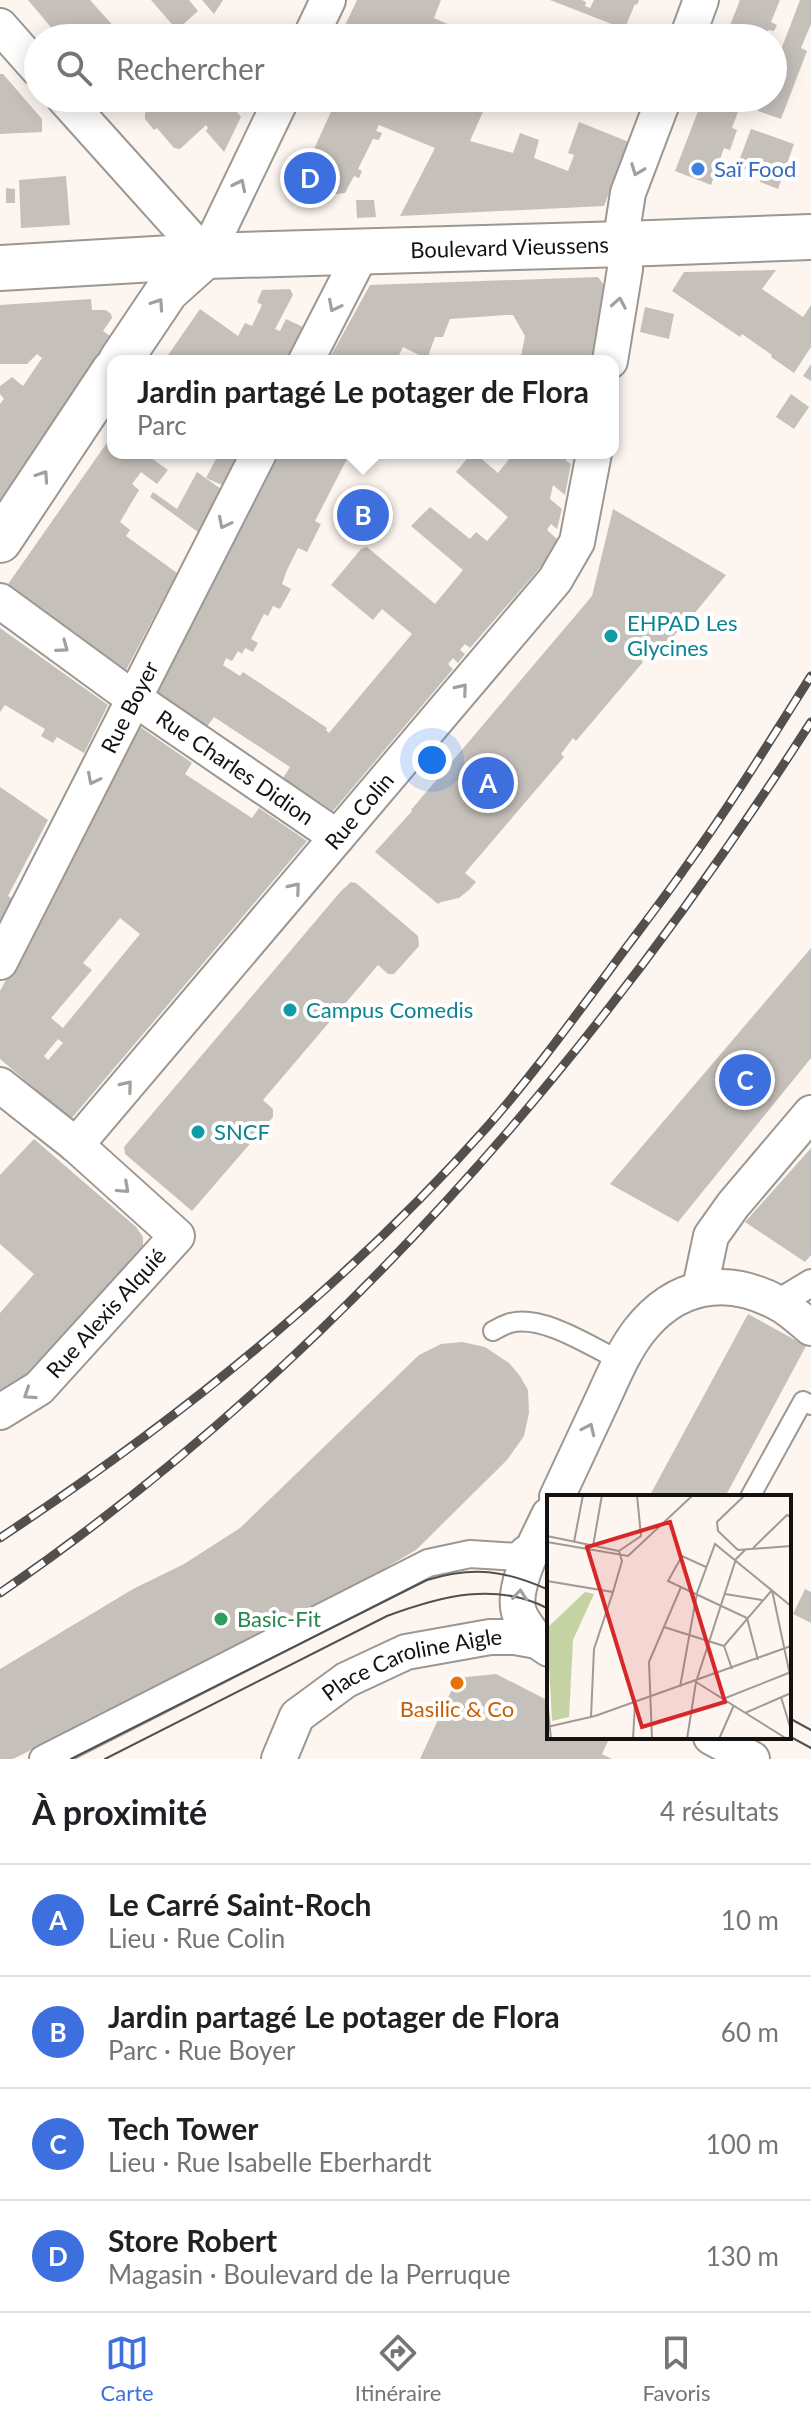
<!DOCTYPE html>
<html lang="fr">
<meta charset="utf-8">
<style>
:root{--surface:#fff;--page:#f6f6f6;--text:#202124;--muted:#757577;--line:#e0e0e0;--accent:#3d6fdf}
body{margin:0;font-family:Lato,sans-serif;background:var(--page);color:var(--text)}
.you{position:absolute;left:432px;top:760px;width:28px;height:28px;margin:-20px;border:6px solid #fff;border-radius:50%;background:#1a73e8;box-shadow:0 0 0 12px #1a73e833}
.badge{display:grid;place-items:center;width:52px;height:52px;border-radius:50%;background:var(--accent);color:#fff;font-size:26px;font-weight:700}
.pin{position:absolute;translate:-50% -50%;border:4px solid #fff;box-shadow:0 2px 8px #0006}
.popup{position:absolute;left:107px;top:355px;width:512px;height:104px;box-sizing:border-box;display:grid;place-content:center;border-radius:16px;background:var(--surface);filter:drop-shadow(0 2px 6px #0005);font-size:26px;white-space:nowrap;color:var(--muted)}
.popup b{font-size:30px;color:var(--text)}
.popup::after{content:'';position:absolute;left:50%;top:100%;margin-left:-16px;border:16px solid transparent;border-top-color:var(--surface)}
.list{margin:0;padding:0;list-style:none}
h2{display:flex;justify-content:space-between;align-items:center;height:104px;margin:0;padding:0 32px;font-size:34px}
h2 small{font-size:26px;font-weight:400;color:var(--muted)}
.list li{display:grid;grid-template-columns:52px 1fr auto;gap:24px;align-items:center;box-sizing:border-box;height:112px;padding:0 32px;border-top:2px solid var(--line)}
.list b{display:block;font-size:30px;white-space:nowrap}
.list p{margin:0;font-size:26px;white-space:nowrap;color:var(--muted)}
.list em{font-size:26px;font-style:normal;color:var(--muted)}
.icon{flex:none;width:44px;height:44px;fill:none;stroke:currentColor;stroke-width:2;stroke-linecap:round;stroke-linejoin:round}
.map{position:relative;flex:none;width:811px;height:1759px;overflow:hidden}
.search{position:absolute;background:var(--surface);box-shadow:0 4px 20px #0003;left:24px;right:24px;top:24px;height:88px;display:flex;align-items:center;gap:20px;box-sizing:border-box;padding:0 28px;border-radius:44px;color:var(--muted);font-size:30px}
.sheet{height:552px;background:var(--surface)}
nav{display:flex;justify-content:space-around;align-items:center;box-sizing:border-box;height:112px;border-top:2px solid var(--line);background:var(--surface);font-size:22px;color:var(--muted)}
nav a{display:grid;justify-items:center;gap:4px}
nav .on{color:var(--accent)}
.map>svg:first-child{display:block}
.green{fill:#c5d3a4}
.building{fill:#c6c0bb;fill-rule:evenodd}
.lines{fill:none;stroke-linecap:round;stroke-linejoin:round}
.service-casing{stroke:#9d9792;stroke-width:22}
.pedestrian-casing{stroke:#9d9792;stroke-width:30}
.minor-casing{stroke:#9d9792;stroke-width:38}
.tertiary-casing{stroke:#9d9792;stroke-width:46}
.secondary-casing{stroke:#9d9792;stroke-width:48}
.service{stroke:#fff;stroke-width:18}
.pedestrian{stroke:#fff;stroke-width:26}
.minor{stroke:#fff;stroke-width:34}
.tertiary{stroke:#fff;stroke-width:42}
.secondary{stroke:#fff;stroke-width:44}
.tram{stroke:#534f4d;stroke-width:2}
.rail-casing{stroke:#534f4d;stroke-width:9}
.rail{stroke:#fff;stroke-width:6;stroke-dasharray:18;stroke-linecap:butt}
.oneway{stroke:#a1a09f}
.shop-dot{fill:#3f7fe0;stroke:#fff;stroke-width:3}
.culture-dot{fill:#0f9aa8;stroke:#fff;stroke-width:3}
.leisure-dot{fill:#2e9e5b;stroke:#fff;stroke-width:3}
.food-dot{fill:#e8710a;stroke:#fff;stroke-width:3}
.labels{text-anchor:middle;stroke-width:8;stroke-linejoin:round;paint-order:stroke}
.shop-label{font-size:22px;fill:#366cbe;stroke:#fff;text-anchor:start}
.street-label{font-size:22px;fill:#141210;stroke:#fff}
.culture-label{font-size:22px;fill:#0d838f;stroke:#fff;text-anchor:start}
.leisure-label{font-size:22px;fill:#27864d;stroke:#fff;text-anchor:start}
.food-label{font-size:22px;fill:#c56008;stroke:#fff}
.inset-road{fill:none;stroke:#9f9a96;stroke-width:2}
.view{fill:#d62828;fill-opacity:0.15;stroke:#d62828;stroke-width:4}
.inset-edge{fill:none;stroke:#141210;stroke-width:4}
</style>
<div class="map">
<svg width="811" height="1759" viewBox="0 0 811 1759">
<rect width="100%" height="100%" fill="#fcf5f0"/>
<!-- green -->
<polygon class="green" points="361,487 388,503 365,542 337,526"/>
<!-- building -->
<g class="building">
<polygon points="28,0 90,0 124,38 60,38"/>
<polygon points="151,0 189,0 198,11 177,30"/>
<polygon points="202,0 223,0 214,14"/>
<polygon points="357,0 441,0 434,18 479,38 339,38"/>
<polygon points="550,0 582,0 586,2 585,6 590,8 594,0 639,0 637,5 635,4 624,30 645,38 618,38 622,28"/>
<polygon points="740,0 780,0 771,22 777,25 774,31 768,30 765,38 725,38"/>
<polygon points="800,0 811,0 811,24 801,48 807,51 781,119 758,111 763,98 773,98 773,71"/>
<polygon points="0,74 3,74 42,119 42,132 0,134"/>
<polygon points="162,98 229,98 227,100 241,117 224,152 206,131 208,128 206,125 180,149 174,148 157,128 154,130 145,119 145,113"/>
<polygon points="317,98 489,98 470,141 513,153 520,133 539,140 534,158 568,171 574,155 568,153 579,122 629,142 604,206 400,216 435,148 379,125 376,131 382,133 379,140 373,139 358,169 362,171 359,178 354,176 345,193 325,195 315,190 311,196 296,189 334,105"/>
<polygon points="703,98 743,98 732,128 737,130 730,150 724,148 711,185 675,171"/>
<polygon points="751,129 794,144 778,189 760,182 761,175 737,166"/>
<polygon points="66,176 70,225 21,228 19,180"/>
<polygon points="6,188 15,189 15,203 6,203"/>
<polygon points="356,200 374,200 376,217 357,218"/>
<polygon points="776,270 762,289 803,317 811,305 811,347 794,373 771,357 772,355 742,334 740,337 672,291 684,272"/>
<polygon points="598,277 614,298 601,357 588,355 586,361 520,361 525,336 513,315 506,315 450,319 443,337 435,337 427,359 403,347 396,361 328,361 370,285"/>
<polygon points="290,289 293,295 275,329 280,331 286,319 305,328 288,361 270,361 264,358 262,361 164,361 200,309 238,336 245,323 252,326 262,305 257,302 262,290"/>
<polygon points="91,299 92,310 106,310 111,314 112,318 103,331 113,338 0,500 0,404 4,399 0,394 0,386 12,377 23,386 42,358 37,354 27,364 0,364 0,305"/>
<polygon points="645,307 674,314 669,339 640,332"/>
<polygon points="811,364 811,381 803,376"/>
<polygon points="791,394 809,407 794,429 776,417"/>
<polygon points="113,434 113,453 155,453 151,458 168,470 157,484 141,472 132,484 139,490 120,522 130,530 126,536 177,573 125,672 6,587"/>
<polygon points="210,453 240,453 222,485 206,478 217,457"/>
<polygon points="280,453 350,453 315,521 321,524 307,552 298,548 287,570 282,584 291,589 280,609 273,606 268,616 264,614 251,639 258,643 253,652 245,648 242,654 238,651 232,661 226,658 223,665 240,676 243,672 327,728 326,730 329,733 412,634 382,609 373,620 331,585 361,549 367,547 435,604 463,570 411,526 430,507 470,539 476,532 487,541 508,517 456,472 470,455 476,454 498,473 514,453 567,453 566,461 571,464 565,495 553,485 550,499 562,509 557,529 551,524 547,530 557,539 558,547 470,648 465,644 460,650 465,654 458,663 453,658 448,664 453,669 333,811 283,778 290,767 214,717 206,728 157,693"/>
<polygon points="197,472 221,489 198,532 150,497 153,492 177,509"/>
<polygon points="613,509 726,575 689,620 684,618 681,628 654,657 647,652 641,660 643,662 576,741 573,738 561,754 564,757 465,873 476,882 470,889 459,898 441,902 438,904 375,852 412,811 411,810 592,596"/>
<polygon points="0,628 108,705 84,753 57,737 53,743 41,736 45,729 5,705 0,712"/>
<path d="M139,726L192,763L185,774L252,818L259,808L307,841L71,1119L0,1059V991ZM120,918L140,934L63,1028L51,1018L92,970L83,963ZM58,1039L63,1043L48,1060L44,1056Z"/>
<polygon points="0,787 48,820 8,896 19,902 0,937"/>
<polygon points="351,882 356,883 418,936 419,946 394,974 388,974 378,965 263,1100 273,1109 273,1117 192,1211 125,1154 124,1147 341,891"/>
<polygon points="811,948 811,1058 678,1222 610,1184"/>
<polygon points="34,1139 136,1227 143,1237 143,1249 34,1374 0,1397 0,1313 34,1274 0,1244 0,1175"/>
<polygon points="811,1148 811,1255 805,1262 745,1222"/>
<polygon points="748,1314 806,1346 725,1497 649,1497"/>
<polygon points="462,1342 485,1347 509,1363 520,1376 528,1390 529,1413 524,1436 507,1460 416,1550 355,1586 178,1677 13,1759 0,1759 0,1669 133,1589 184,1564 240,1528 419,1355 441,1344"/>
<polygon points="805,1589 811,1592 811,1623 793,1614"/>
<polygon points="496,1674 549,1701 549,1737 610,1737 602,1754 612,1759 420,1759 457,1678"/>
</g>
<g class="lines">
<defs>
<g id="service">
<path d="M493,1331C498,1328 504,1325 510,1323C543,1314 591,1347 621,1361"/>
<polyline points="750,1497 803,1401 811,1405"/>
</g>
<g id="pedestrian">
<polyline points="778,1303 811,1283"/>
<polyline points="43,1759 428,1563 470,1554 518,1557 524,1550 534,1546"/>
</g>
<g id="minor">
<polyline points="0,26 38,69"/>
<polyline points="310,38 328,0"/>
<polyline points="687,38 701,0"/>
<polyline points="64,98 206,256 282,98"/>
<polyline points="306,361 362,252"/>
<polyline points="610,361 625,269 623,225 628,193 664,98"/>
<path id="s1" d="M0,601L119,688L337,837"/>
<path id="s2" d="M0,962L259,453"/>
<polyline points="0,1085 76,1145 177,1236 39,1388 0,1412"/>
<path id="s3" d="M76,1145L555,580L577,542L594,453"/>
<polyline points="700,1288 711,1236 733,1205 811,1113"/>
<path d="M557,1497C571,1467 585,1437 599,1407C611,1382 622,1353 639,1331C675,1285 725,1275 776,1302C789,1308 800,1319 811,1328"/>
<path d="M537,1641C532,1633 524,1624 520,1615C509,1589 538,1539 549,1515"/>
<polyline points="711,1737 752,1759"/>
<path id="s4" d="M279,1759L297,1716L346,1680L406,1652L490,1637H515L537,1641L549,1649"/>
</g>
<g id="tertiary">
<polyline points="120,361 167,291 206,256"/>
<polyline points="0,541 113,371"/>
</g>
<g id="secondary">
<path id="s5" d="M0,268L206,256L625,244L811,237"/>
</g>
</defs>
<!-- service casing -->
<use href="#service" class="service-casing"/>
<!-- pedestrian casing -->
<use href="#pedestrian" class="pedestrian-casing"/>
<!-- minor casing -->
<use href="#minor" class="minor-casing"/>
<!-- tertiary casing -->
<use href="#tertiary" class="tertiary-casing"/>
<!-- secondary casing -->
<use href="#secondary" class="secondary-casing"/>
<!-- service -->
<use href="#service" class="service"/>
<!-- pedestrian -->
<use href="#pedestrian" class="pedestrian"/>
<!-- minor -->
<use href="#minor" class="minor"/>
<!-- tertiary -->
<use href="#tertiary" class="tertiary"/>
<!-- secondary -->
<use href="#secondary" class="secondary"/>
<!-- tram -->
<g class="tram">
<polyline points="789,1718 811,1730"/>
<polyline points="789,1736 811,1748"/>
<path d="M71,1759L427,1580C473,1566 505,1570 549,1590"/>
<path d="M105,1759L387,1616C441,1596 496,1581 549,1609"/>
</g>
<defs>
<g id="rail">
<path d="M0,1538C177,1421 346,1286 487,1127C530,1078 568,1026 606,975C632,939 660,904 685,868C730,806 770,741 811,676"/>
<path d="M0,1593C330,1367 596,1057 811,722"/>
</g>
</defs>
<!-- rail casing -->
<use href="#rail" class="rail-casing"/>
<!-- rail -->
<use href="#rail" class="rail"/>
</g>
<!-- one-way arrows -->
<defs><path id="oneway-chevron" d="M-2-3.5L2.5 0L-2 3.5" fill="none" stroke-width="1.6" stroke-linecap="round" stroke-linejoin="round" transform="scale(2)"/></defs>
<g class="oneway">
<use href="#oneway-chevron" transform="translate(637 170) rotate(111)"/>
<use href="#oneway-chevron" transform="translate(240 185) rotate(-64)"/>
<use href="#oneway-chevron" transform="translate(619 303) rotate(-80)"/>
<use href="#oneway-chevron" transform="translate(158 304) rotate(-56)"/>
<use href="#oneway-chevron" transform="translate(334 306) rotate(117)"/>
<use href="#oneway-chevron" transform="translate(43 476) rotate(-56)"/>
<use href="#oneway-chevron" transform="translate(224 523) rotate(117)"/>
<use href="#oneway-chevron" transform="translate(63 647) rotate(36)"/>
<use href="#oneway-chevron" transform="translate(462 689) rotate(-50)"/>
<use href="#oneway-chevron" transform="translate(93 779) rotate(117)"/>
<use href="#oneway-chevron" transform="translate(295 888) rotate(-50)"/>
<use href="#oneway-chevron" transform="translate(127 1086) rotate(-50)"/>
<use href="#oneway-chevron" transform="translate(124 1188) rotate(42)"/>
<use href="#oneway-chevron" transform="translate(29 1394) rotate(147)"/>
<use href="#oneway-chevron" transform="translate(589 1429) rotate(-65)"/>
<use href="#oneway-chevron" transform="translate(520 1595) rotate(-85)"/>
</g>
<!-- markers -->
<circle class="shop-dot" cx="698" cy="169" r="8"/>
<g class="culture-dot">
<circle cx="611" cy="636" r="8"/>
<circle cx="290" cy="1010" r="8"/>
<circle cx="198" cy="1132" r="8"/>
</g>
<circle class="leisure-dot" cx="221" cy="1619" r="8"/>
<circle class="food-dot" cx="457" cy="1683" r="8"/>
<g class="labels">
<!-- shop labels -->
<g class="shop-label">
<text x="714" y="177">Saï Food</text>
</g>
<!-- street labels -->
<g class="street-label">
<text dy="8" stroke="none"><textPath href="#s5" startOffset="510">Boulevard Vieussens</textPath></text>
<text dy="8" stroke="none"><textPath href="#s2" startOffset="286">Rue Boyer</textPath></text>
<text dy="8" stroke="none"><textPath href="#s1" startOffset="288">Rue Charles Didion</textPath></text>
<text dy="8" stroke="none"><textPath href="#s3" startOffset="438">Rue Colin</textPath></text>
<text transform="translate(106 1313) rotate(-48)" y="8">Rue Alexis Alquié</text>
<text dy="8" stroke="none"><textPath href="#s4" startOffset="176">Place Caroline Aigle</textPath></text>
</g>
<!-- culture labels -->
<g class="culture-label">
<text x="627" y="631">EHPAD Les<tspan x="627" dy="25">Glycines</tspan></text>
<text x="306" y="1018">Campus Comedis</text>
<text x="214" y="1140">SNCF</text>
</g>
<!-- leisure labels -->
<g class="leisure-label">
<text x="237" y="1627">Basic-Fit</text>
</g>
<!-- food labels -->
<g class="food-label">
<text x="457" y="1717">Basilic &amp; Co</text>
</g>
</g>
<!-- overview -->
<g transform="translate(547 1495)">
<rect width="244" height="244" fill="#fcf5f0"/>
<path d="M38,97L47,99L26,145L22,222L5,226L0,133Z" fill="#c5d3a4"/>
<path class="inset-road" d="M198,0L170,27L171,36L191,55L244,51M0,41L72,56M0,47L81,61L146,0M27,47L36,0M46,51L55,0M206,53L240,20L244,22M72,56L94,41L90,0M159,72L135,61L121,86L200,123L211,165M0,86L66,97L75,66L72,56M225,95L244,185M178,99L215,105M117,132L177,151M177,151L225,95M177,151L185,174M149,187L240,244M133,192L150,98L168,49L244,111M234,202L244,235M176,204L244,177M0,205L4,244M198,218L244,198M44,222L47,154L66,97M0,232L48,221L244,151M86,244L88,208M105,244L102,167L134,92M140,244L149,187L189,64L198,55M172,244L187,210"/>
<path class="view" d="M123,27L178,207L95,232L40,52Z"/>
<rect width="244" height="244" class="inset-edge"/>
</g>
</svg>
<div class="you"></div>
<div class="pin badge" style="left:488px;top:783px">A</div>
<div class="pin badge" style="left:363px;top:515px">B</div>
<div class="popup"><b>Jardin partagé Le potager de Flora</b>Parc</div>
<div class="pin badge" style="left:745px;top:1080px">C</div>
<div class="pin badge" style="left:310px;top:178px">D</div>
<div class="search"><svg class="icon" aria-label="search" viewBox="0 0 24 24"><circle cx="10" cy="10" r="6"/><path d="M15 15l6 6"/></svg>Rechercher</div>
</div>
<section class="sheet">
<h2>À proximité<small>4 résultats</small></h2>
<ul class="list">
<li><span class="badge">A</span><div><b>Le Carré Saint-Roch</b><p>Lieu · Rue Colin</p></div><em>10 m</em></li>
<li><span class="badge">B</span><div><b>Jardin partagé Le potager de Flora</b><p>Parc · Rue Boyer</p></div><em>60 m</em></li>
<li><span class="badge">C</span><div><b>Tech Tower</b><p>Lieu · Rue Isabelle Eberhardt</p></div><em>100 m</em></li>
<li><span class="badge">D</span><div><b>Store Robert</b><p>Magasin · Boulevard de la Perruque</p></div><em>130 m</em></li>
</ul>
</section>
<nav>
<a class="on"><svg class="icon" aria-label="map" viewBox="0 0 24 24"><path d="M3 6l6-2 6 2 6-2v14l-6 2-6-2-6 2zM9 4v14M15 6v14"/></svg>Carte</a>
<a><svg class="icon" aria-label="directions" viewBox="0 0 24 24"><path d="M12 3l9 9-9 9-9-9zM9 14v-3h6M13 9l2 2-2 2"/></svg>Itinéraire</a>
<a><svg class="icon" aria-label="saved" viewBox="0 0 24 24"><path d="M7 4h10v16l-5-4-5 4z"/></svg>Favoris</a>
</nav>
